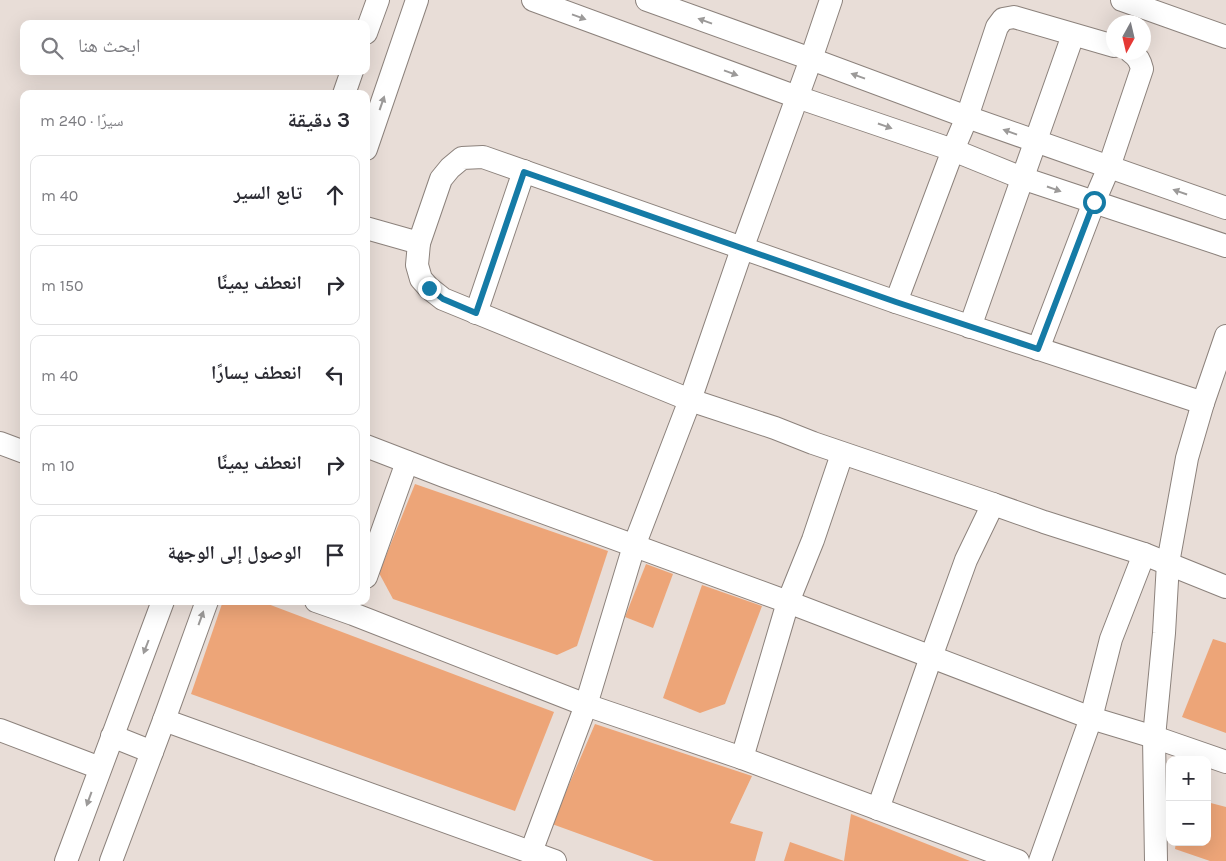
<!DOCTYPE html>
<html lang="ar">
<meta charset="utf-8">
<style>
:root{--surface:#fff;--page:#f7f7f7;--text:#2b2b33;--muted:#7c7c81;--line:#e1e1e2}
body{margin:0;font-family:Karla,"Noto Naskh Arabic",sans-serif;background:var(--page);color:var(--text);direction:rtl}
.controls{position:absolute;right:15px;bottom:15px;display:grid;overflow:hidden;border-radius:10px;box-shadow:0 5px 20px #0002}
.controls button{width:45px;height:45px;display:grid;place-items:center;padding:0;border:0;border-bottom:1px solid var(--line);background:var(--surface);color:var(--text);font:25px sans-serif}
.compass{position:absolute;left:1106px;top:15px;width:45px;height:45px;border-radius:50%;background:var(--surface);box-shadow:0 5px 20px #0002;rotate:188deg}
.stop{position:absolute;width:15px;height:15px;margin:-11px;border:4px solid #157ba6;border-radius:50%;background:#fff}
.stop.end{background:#157ba6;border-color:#fff;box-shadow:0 1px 5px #0008}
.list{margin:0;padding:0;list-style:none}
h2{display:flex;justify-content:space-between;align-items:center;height:65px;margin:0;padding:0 20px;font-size:21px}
h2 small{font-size:16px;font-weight:400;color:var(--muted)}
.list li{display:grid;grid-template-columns:32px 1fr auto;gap:15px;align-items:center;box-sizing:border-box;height:80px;margin:0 10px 10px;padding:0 10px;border:1px solid var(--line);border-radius:10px}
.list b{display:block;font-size:19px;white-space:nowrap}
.list em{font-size:16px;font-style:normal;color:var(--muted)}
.icon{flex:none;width:28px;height:28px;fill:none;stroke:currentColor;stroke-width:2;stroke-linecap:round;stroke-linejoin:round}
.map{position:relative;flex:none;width:1226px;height:861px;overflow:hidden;direction:ltr}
.search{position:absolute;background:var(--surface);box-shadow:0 5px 20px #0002;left:20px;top:20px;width:350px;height:55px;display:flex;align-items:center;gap:12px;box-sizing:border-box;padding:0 18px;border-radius:10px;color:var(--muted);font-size:19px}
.panel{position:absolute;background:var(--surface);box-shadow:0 5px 20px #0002;left:20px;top:90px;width:350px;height:515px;border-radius:10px;direction:rtl}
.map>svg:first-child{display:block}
.building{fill:#eda578}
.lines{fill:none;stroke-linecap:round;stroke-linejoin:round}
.street-casing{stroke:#8c827c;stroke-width:24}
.street{stroke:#fff;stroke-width:22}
.oneway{fill:#9c9a99}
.route{stroke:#157ba6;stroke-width:6}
</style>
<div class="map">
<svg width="1226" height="861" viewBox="0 0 1226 861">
<rect width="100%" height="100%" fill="#e8ddd7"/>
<!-- building -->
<g class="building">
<polygon points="415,484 608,551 577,646 557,655 393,599 379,573"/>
<polygon points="646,564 673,574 653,628 625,617"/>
<polygon points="702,585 762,606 725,704 700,713 663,698"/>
<polygon points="223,601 260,601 554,712 515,811 191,694"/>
<polygon points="1213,639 1226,643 1226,733 1182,717"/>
<polygon points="595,724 752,776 730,823 763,832 755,861 654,861 552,824"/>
<polygon points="1207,802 1226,807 1226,861 1210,861 1175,849 1176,842 1207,842"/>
<polygon points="851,814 970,861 784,861 790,842 844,861"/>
</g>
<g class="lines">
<defs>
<g id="street">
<polyline points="533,0 797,97 953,150 1022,178 1226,246"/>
<polyline points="647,0 811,59 967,117 1226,208"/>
<polyline points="1122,0 1226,37"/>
<polyline points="366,33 378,0"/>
<polyline points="344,94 352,71"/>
<polyline points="366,149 417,0"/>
<polyline points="366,228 419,243"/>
<polyline points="896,302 953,150 967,117 997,27 1003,19 1014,17 1114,46"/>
<polyline points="476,313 524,171"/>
<polyline points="970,327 1073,35"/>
<path d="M1038,349L1094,202L1109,167L1142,69C1140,61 1138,57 1131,52"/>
<polyline points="0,443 24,452"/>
<polyline points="366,446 444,476 788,602 1091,718 1154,737 1226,762"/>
<polyline points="993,504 813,443 775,428 690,400 443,299 429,288 421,279 417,265 419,243 441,179 450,168 462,158 483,157 896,302 1203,403"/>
<polyline points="366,577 407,462"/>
<polyline points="316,601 353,614 586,705 742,758 1018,861"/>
<polyline points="164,720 555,861"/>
<polyline points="0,730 100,768"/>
<polyline points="112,736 152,752"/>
<polyline points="742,758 788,602 813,540 842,454"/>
<polyline points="878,809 931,657 966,560 993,504 1044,522 1144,554 1226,587"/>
<polyline points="531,852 586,705 634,546 690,400 742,249 811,59 831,0"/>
<polyline points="66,861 163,601"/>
<polyline points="111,861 164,720 207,601"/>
<polyline points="1040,861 1091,718 1111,639 1144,554"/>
<polyline points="1156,861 1154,737 1164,633 1168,563 1187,458 1203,403 1226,336"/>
</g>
</defs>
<!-- street casing -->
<use href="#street" class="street-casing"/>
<!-- street -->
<use href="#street" class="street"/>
</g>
<!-- one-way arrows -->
<defs><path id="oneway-solid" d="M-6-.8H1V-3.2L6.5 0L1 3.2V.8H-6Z" transform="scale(1.25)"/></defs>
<g class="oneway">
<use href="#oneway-solid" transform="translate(579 17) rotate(20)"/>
<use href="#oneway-solid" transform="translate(705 21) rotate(-160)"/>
<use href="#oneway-solid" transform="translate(731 73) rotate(20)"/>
<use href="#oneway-solid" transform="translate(858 76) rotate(-160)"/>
<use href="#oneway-solid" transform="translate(382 103) rotate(-71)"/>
<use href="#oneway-solid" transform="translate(885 126) rotate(19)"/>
<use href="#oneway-solid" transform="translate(1010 132) rotate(-160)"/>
<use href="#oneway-solid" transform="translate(1054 189) rotate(19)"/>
<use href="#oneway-solid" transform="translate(1180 192) rotate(-161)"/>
<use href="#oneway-solid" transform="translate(201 618) rotate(-70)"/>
<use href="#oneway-solid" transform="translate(146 647) rotate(111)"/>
<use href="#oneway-solid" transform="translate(89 799) rotate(110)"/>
</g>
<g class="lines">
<!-- route -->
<polyline class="route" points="429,288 443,299 476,313 524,172 896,302 1038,349 1094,202"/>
</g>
</svg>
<div class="controls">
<button>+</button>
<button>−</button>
</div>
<svg class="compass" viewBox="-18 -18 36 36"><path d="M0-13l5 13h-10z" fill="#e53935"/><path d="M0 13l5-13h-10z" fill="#7c7c81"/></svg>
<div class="stop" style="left:1094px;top:202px"></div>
<div class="stop end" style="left:429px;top:288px"></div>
<div class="search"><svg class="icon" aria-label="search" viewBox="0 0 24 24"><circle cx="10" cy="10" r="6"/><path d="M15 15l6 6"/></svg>ابحث هنا</div>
<section class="panel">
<h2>3 دقيقة<small>سيرًا · 240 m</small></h2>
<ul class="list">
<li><svg class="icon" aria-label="ahead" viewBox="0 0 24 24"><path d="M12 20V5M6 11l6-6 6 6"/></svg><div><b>تابع السير</b></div><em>40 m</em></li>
<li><svg class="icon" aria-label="right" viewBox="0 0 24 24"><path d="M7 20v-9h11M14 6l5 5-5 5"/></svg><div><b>انعطف يمينًا</b></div><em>150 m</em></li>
<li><svg class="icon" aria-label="left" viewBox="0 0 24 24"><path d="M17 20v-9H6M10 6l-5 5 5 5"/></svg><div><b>انعطف يسارًا</b></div><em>40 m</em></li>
<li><svg class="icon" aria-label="right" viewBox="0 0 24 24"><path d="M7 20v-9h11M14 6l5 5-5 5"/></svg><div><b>انعطف يمينًا</b></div><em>10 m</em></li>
<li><svg class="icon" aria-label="arrive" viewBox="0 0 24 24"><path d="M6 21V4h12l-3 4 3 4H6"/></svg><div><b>الوصول إلى الوجهة</b></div></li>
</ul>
</section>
</div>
